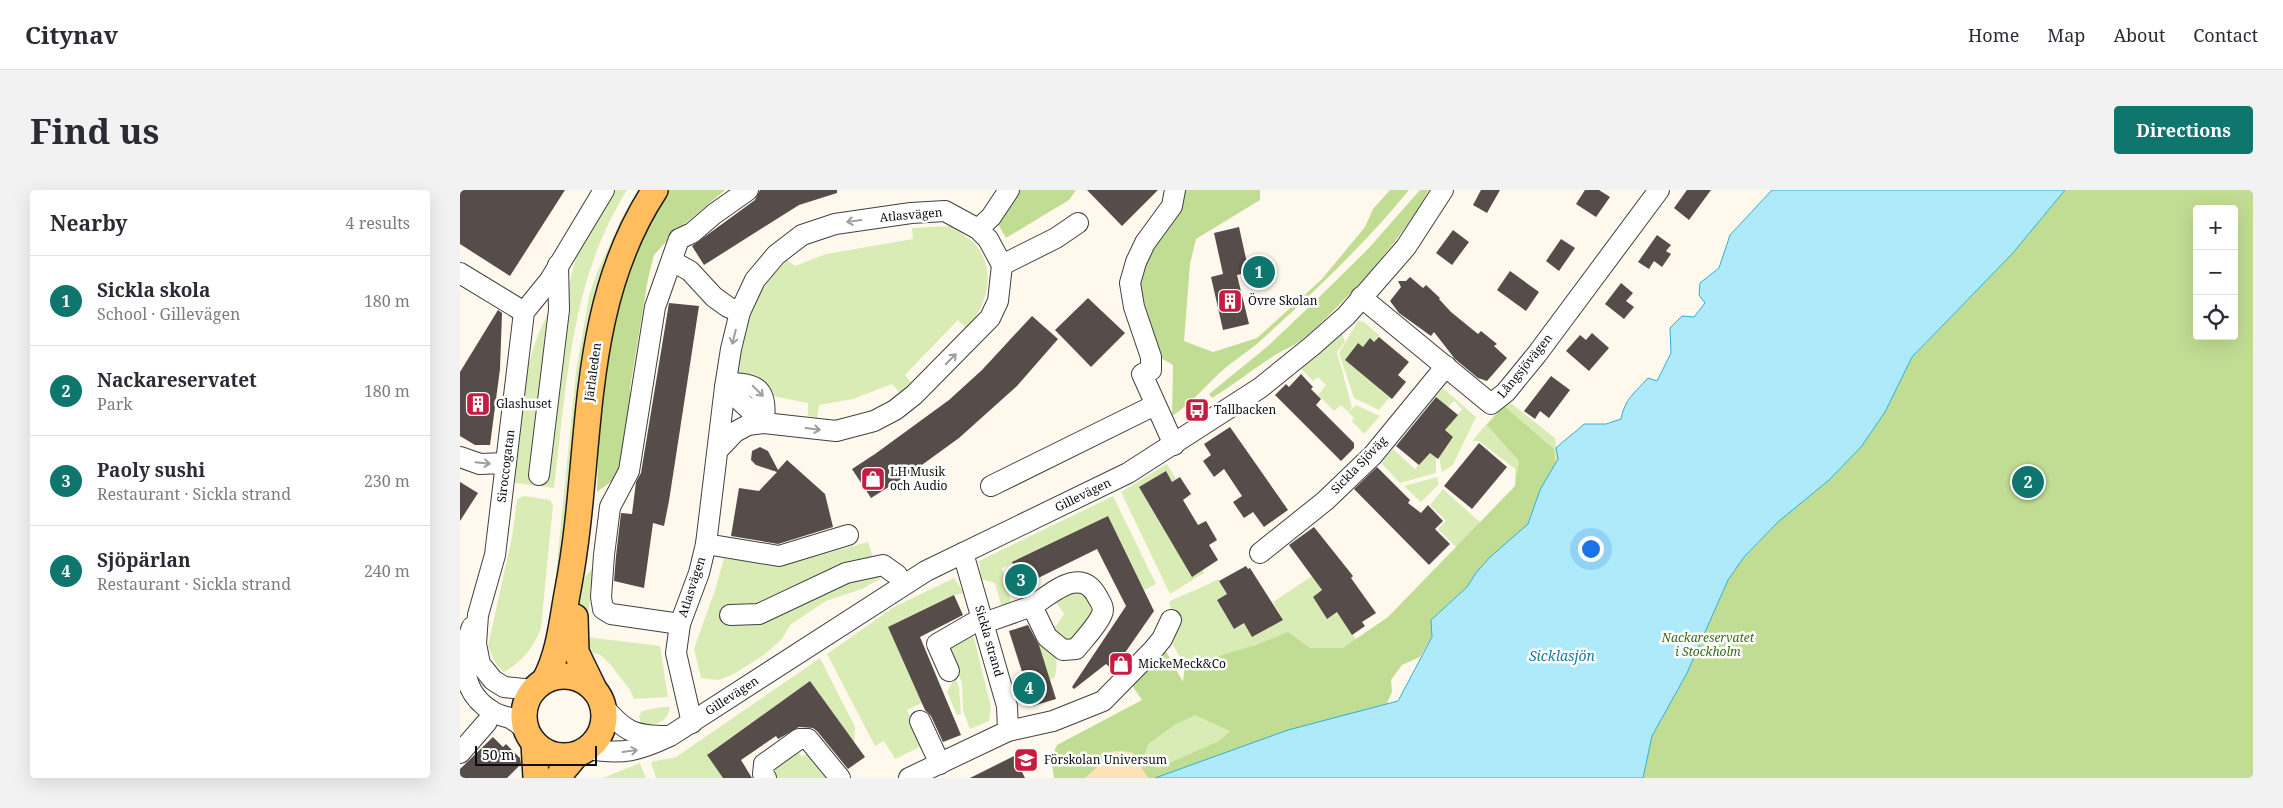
<!DOCTYPE html>
<meta charset="utf-8">
<style>
:root{--surface:#fff;--page:#f2f2f3;--text:#2b2b33;--muted:#7c7c81;--line:#e1e1e2;--accent:#0f766e}
body{margin:0;font-family:"Noto Serif",serif;background:var(--page);color:var(--text)}
.controls{position:absolute;right:15px;top:15px;display:grid;overflow:hidden;border-radius:5px;box-shadow:0 5px 20px #0002}
.controls button{width:45px;height:45px;display:grid;place-items:center;padding:0;border:0;border-bottom:1px solid var(--line);background:var(--surface);color:var(--text);font:25px sans-serif}
.scale{position:absolute;left:15px;bottom:12px;width:122px;box-sizing:border-box;padding-left:5px;border:2px solid #0d0d0d;border-top:0;font-size:14px;line-height:18px;white-space:nowrap;color:#0d0d0d;-webkit-text-stroke:4px #fff;paint-order:stroke}
.you{position:absolute;left:1130px;top:358px;width:18px;height:18px;margin:-12px;border:4px solid #fff;border-radius:50%;background:#1a73e8;box-shadow:0 0 0 8px #1a73e833}
.badge{display:grid;place-items:center;width:32px;height:32px;border-radius:50%;background:var(--accent);color:#fff;font-size:16px;font-weight:700}
.pin{position:absolute;translate:-50% -50%;border:2px solid #fff;box-shadow:0 1px 5px #0006}
.list{margin:0;padding:0;list-style:none}
h2{display:flex;justify-content:space-between;align-items:center;height:65px;margin:0;padding:0 20px;font-size:21px}
h2 small{font-size:16px;font-weight:400;color:var(--muted)}
.list li{display:grid;grid-template-columns:32px 1fr auto;gap:15px;align-items:center;box-sizing:border-box;height:90px;padding:0 20px;border-top:1px solid var(--line)}
.list b{display:block;font-size:19px;white-space:nowrap}
.list p{margin:0;font-size:16px;white-space:nowrap;color:var(--muted)}
.list em{font-size:16px;font-style:normal;color:var(--muted)}
.icon{flex:none;width:28px;height:28px;fill:none;stroke:currentColor;stroke-width:2;stroke-linecap:round;stroke-linejoin:round}
.map{position:relative;flex:none;width:1793px;height:588px;overflow:hidden;border-radius:5px}
header{display:flex;align-items:center;gap:30px;box-sizing:border-box;height:70px;padding:0 25px;background:var(--surface);border-bottom:1px solid var(--line)}
header strong{font-size:24px}
nav{display:flex;gap:28px;margin-inline-start:auto;font-size:18px}
.intro{display:flex;align-items:center;justify-content:space-between;box-sizing:border-box;height:120px;padding:0 30px}
h1{margin:0;font-size:35px}
.button{padding:12px 22px;border-radius:5px;background:var(--accent);color:#fff;font-size:18px;font-weight:700}
main{display:flex;gap:30px;padding:0 30px}
aside{flex:1;background:var(--surface);border-radius:5px;box-shadow:0 5px 20px #0002}
.map>svg:first-child{display:block}
.green{fill:#daecb5}
.forest{fill:#c1dd93;fill-rule:evenodd}
.sand{fill:#fee2b7}
.water{fill:#afeafa;stroke:#32afd5}
.building{fill:#564c49}
.lines{fill:none;stroke-linecap:round;stroke-linejoin:round}
.minor-casing{stroke:#404040;stroke-width:22}
.major-casing{stroke:#1e1e1e;stroke-width:28}
.minor{stroke:#fff;stroke-width:20}
.major{stroke:#ffbd5d;stroke-width:25}
.oneway{stroke:#9e9e9e}
.labels{text-anchor:middle;stroke-width:5;stroke-linejoin:round;paint-order:stroke}
.street-label{font-size:12px;fill:#0d0d0d;stroke:#fff}
.poi-label{font-size:12px;fill:#0d0d0d;stroke:#fff;text-anchor:start}
.park-label{font-size:12px;font-style:italic;fill:#37691a;stroke:#fff}
.water-label{font-size:14px;font-style:italic;fill:#0f7da6;stroke:#fff}
</style>
<header>
<strong>Citynav</strong>
<nav><a>Home</a><a>Map</a><a>About</a><a>Contact</a></nav>
</header>
<div class="intro"><h1>Find us</h1><a class="button">Directions</a></div>
<main>
<aside>
<h2>Nearby<small>4 results</small></h2>
<ul class="list">
<li><span class="badge">1</span><div><b>Sickla skola</b><p>School · Gillevägen</p></div><em>180 m</em></li>
<li><span class="badge">2</span><div><b>Nackareservatet</b><p>Park</p></div><em>180 m</em></li>
<li><span class="badge">3</span><div><b>Paoly sushi</b><p>Restaurant · Sickla strand</p></div><em>230 m</em></li>
<li><span class="badge">4</span><div><b>Sjöpärlan</b><p>Restaurant · Sickla strand</p></div><em>240 m</em></li>
</ul>
</aside>
<div class="map">
<svg width="1793" height="588" viewBox="0 0 1793 588">
<rect width="100%" height="100%" fill="#fff9ed"/>
<!-- green -->
<g class="green">
<path d="M156,0H167C110,91 107,195 94,298L55,293C59,235 60,174 89,122L71,288L89,290L109,95L117,61Z"/>
<polygon points="178,0 185,0 178,10 98,423 90,444 116,182 129,106 136,85 162,27"/>
<path d="M491,36C498,41 506,46 513,52C538,78 528,114 507,139L498,130L445,185L452,194L440,203L432,194L393,209L359,215L357,228L348,226V213L312,206L300,189L276,184C277,144 298,97 326,69L335,76L366,64L453,49L452,38Z"/>
<polygon points="898,131 904,132 920,146 914,152 910,149 903,157 898,153 885,170 930,207 919,220 894,208 879,163"/>
<polygon points="882,143 885,152 877,162 892,217 888,222 881,215 874,221 858,205 866,195 858,187 853,191 840,178"/>
<polygon points="983,198 1016,227 993,275 982,282 979,267 993,247 985,240 1002,219 994,211 988,217 976,207"/>
<path d="M1047,210L1095,248L1098,269L1044,353L984,415L970,442L695,588L649,551L723,492L725,476L710,450L716,432L709,412C725,403 741,399 758,389L767,404L757,410L774,439L781,435L783,431L792,447L823,430L813,412L852,386L862,400L853,407L867,429L877,422L896,449L928,427L997,358L978,339L986,331L970,315L983,299L1021,333L1055,296V279L1019,251H1012Z"/>
<polygon points="896,215 920,226 904,244 892,231 894,228 888,222"/>
<polygon points="933,259 955,279 970,263 976,267 976,283 940,293 921,273"/>
<polygon points="707,274 716,289 712,292 706,282 733,386 743,380 744,383 710,404 661,302"/>
<polygon points="977,287 979,294 961,312 944,296"/>
<path d="M64,306L90,310L93,315L81,438C75,456 60,475 43,482L35,472L28,456L52,347L57,309Z"/>
<polygon points="653,306 696,394 684,400 648,326 542,378 553,419 543,422 535,393 521,389 519,371"/>
<polygon points="408,352 420,389 402,399 366,411 330,435 322,449 304,465 274,484 259,490 241,488 234,459 255,400 264,368 305,375 328,374"/>
<path d="M133,378L126,447L200,456L208,507L174,509L170,500L150,474L139,464L132,463L122,455C120,431 113,395 133,378Z"/>
<polygon points="494,388 504,403 494,405 428,437 462,513 447,520 462,556 435,569 424,551 415,556 367,464 434,417"/>
<polygon points="615,397 636,417 614,455 600,451 592,435 596,436 604,424 596,412"/>
<polygon points="513,444 531,517 529,531 510,539 503,521 502,493 486,457"/>
<path d="M587,451C597,464 598,472 595,487L590,490L578,454Z"/>
<polygon points="360,468 395,537 394,553 350,491 247,565 263,588 196,588 191,572 216,567"/>
<polygon points="495,487 499,497 501,524 497,525 487,502"/>
<path d="M201,517H210C208,533 194,536 181,534L179,526L182,521Z"/>
<polygon points="336,558 342,567 350,561 368,586 366,588 313,588 306,580"/>
<polygon points="180,573 186,588 143,588"/>
</g>
<!-- forest -->
<g class="forest">
<polygon points="206,0 265,0 216,41 194,65 188,89 170,198 170,233 164,273 156,288 137,302 138,262 150,127 181,50"/>
<polygon points="558,0 616,0 609,10 546,48 538,34"/>
<path d="M722,0H800V10L736,49L730,74L724,151L753,162L797,148L861,90L905,37L913,19L930,0H949C904,55 852,104 799,152C788,162 774,170 763,180C746,195 731,214 712,226L713,175L701,168L676,90Z"/>
<path d="M960,0H969C941,51 888,110 844,148C835,156 822,160 812,167C792,180 773,195 752,208L749,204L808,156L849,117L908,59Z"/>
<path d="M1605,0H1793V588H1183L1192,546L1227,483L1268,390L1284,367L1318,332L1401,257L1425,222L1452,167L1552,64ZM1737,19H1774V146H1737Z"/>
<path d="M1044,216L1094,259L1095,274L1080,300L1068,334L1016,383L1007,397L971,430L972,447L960,467L942,475L931,490L932,502L924,520L717,588H594L591,568L597,555L682,510L669,491L704,458L723,492L725,476L796,455L828,442L850,458H883L928,427L1055,296L1059,271L1027,235ZM735,525L770,541L759,551L698,578L684,566L688,554L716,534Z"/>
</g>
<!-- sand -->
<polygon class="sand" points="654,561 672,562 688,588 625,588"/>
<!-- water -->
<path class="water" d="M1312,0H1605L1552,64L1452,167L1425,222L1401,257L1369,290L1318,332L1284,367L1268,390L1227,483L1192,546L1183,588H695L828,540L938,511L972,447L971,430L1007,397L1016,383L1029,368L1068,334L1080,300L1098,269L1096,258C1105,249 1115,243 1124,234H1146L1161,229C1165,208 1175,203 1188,188L1197,191L1211,163L1210,138L1222,126L1234,127L1245,113L1239,105L1240,93L1259,78L1270,45Z"/>
<!-- building -->
<g class="building">
<polygon points="0,0 105,0 50,86 0,54"/>
<polygon points="300,0 377,0 377,3 339,15 244,75 232,56 295,10"/>
<polygon points="627,0 698,0 662,36"/>
<polygon points="1021,0 1040,0 1027,23 1013,15"/>
<polygon points="1125,0 1139,0 1150,7 1136,27 1116,14"/>
<polygon points="1227,0 1251,0 1229,30 1214,18"/>
<polygon points="779,37 789,82 777,85 789,134 763,140 751,87 763,84 754,43"/>
<polygon points="993,40 1009,52 992,75 976,63"/>
<polygon points="1197,45 1211,55 1206,61 1211,64 1202,77 1194,71 1189,79 1178,72"/>
<polygon points="1101,49 1115,58 1099,81 1086,71"/>
<polygon points="1050,81 1079,102 1066,121 1037,100"/>
<polygon points="950,87 963,98 966,95 980,108 979,109 991,122 1018,144 1021,141 1037,154 1034,156 1047,168 1027,191 1018,188 995,169 974,142 971,146 939,123 930,111 941,97 938,91 946,91"/>
<polygon points="1161,93 1173,103 1166,111 1174,117 1164,129 1145,114"/>
<polygon points="628,108 665,143 631,177 595,140"/>
<polygon points="209,113 239,116 209,311 204,336 193,333 184,398 154,391 156,366 161,323 172,324 176,292 181,283"/>
<polygon points="38,120 42,123 40,179 30,255 15,255 0,246 0,182"/>
<polygon points="572,126 598,149 557,196 499,248 448,285 411,308 392,279 415,264 489,210 522,180"/>
<polygon points="1132,143 1149,158 1129,181 1106,161 1120,145 1126,150"/>
<polygon points="919,147 949,172 938,185 946,192 932,209 885,170 898,153 903,157 910,148 914,152"/>
<polygon points="841,184 853,197 851,199 861,209 856,215 894,253 894,258 881,271 815,205 826,194 829,197"/>
<polygon points="1091,186 1110,200 1089,228 1080,221 1075,229 1064,221"/>
<polygon points="976,207 998,225 985,240 993,247 978,269 970,263 959,275 936,256"/>
<polygon points="770,237 828,320 804,337 793,322 784,328 773,312 782,306 764,279 754,287 743,271 751,265 744,254"/>
<polygon points="1019,253 1047,277 1012,319 984,296"/>
<polygon points="300,257 308,261 318,280 327,270 365,304 373,337 318,354 271,346 279,298 299,301 317,282 296,275 291,270 292,261"/>
<polygon points="917,277 950,310 948,313 961,323 968,315 983,331 975,339 990,354 969,375 894,299"/>
<polygon points="706,281 712,292 720,287 731,304 723,310 738,335 746,331 757,350 749,355 758,370 732,387 679,297"/>
<polygon points="0,292 18,303 0,331"/>
<polygon points="648,326 694,421 653,480 646,474 614,499 612,497 666,416 637,359 564,395 552,372"/>
<polygon points="854,337 893,386 891,388 916,423 902,432 905,436 892,445 877,422 867,429 853,407 862,400 829,355"/>
<polygon points="786,376 788,379 790,378 823,430 792,447 784,433 774,439 757,410 767,404 759,391"/>
<polygon points="494,405 503,425 460,447 501,545 483,552 471,526 465,520 428,437"/>
<polygon points="568,435 579,455 596,509 573,516 549,441"/>
<polygon points="350,491 405,567 388,579 357,541 353,538 339,537 318,549 316,546 281,570 292,588 263,588 247,565"/>
<polygon points="33,547 43,557 46,554 60,568 61,574 47,588 0,588 0,579"/>
<polygon points="554,566 565,588 510,588"/>
</g>
<g class="lines">
<defs>
<g id="minor">
<polyline points="518,39 531,27 549,0"/>
<polyline points="212,71 230,81 254,107 268,117 280,122"/>
<polyline points="542,75 596,48 618,33"/>
<polyline points="0,83 64,122"/>
<polyline points="901,107 1031,214 1046,202 1077,164 1199,0"/>
<path d="M266,193C299,193 307,199 304,233"/>
<polyline points="265,197 304,233"/>
<polyline points="714,255 682,184 691,180 691,167 674,117 670,93 676,72 685,53 712,16 715,0"/>
<polyline points="0,267 20,274 46,273"/>
<polyline points="79,285 99,120 98,75"/>
<polyline points="531,296 695,215"/>
<polyline points="246,354 319,366 388,345"/>
<polyline points="800,363 865,311 913,265 986,176"/>
<polyline points="270,425 299,424 386,383 423,375 437,385 443,395"/>
<path d="M524,433L572,416L587,447L603,460L616,459C624,449 637,436 642,424C645,417 640,412 637,406C620,376 593,403 572,416"/>
<polyline points="220,434 151,424 143,419 141,407 144,365 150,317 169,281 195,117 219,49 232,43 254,24 288,0"/>
<path d="M12,437C0,468 1,503 32,521C37,525 44,526 50,528C55,531 60,535 66,539"/>
<polyline points="489,481 477,454 522,428"/>
<polyline points="73,500 44,497 33,490 20,474 16,454 18,425 35,365 64,122 90,90 144,0"/>
<path d="M143,516C165,542 174,546 208,546"/>
<polyline points="460,531 480,574"/>
<polyline points="232,533 216,463 220,434 239,383 246,354 265,197 271,159 280,122 295,90 316,65 342,45 375,34 451,23 485,21 518,39 528,49 542,75 538,111 530,128 454,205 435,220 414,231 376,241 304,233 288,235 275,242 258,260"/>
<polyline points="548,541 593,531 643,511 693,460 702,449 711,430"/>
<path d="M128,559C163,565 178,561 210,546L466,381L668,283L800,198L852,156L886,126L946,57L983,0"/>
<polyline points="0,563 27,532"/>
<polyline points="306,588 303,584 304,574 339,549 348,549 380,588"/>
<polyline points="449,588 548,541 547,516 503,363"/>
</g>
<g id="major">
<polyline points="115,427 116,462 133,497"/>
<circle cx="104" cy="526" r="40"/>
<path d="M85,490C100,461 102,430 108,399C134,264 116,120 195,0"/>
<polyline points="74,553 76,588"/>
<polyline points="97,588 116,565"/>
</g>
</defs>
<!-- minor casing -->
<use href="#minor" class="minor-casing"/>
<!-- major casing -->
<use href="#major" class="major-casing"/>
<!-- minor -->
<use href="#minor" class="minor"/>
<!-- major -->
<use href="#major" class="major"/>
</g>
<!-- one-way arrows -->
<defs><path id="oneway-shaft" d="M-6 0H5M1.5-3L5.5 0L1.5 3" fill="none" stroke-width="1.6" stroke-linecap="round" stroke-linejoin="round" transform="scale(1.25)"/></defs>
<g class="oneway">
<use href="#oneway-shaft" transform="translate(394 31) rotate(172)"/>
<use href="#oneway-shaft" transform="translate(274 147) rotate(104)"/>
<use href="#oneway-shaft" transform="translate(491 169) rotate(-45)"/>
<use href="#oneway-shaft" transform="translate(298 201) rotate(45)"/>
<use href="#oneway-shaft" transform="translate(353 239) rotate(7)"/>
<use href="#oneway-shaft" transform="translate(23 273) rotate(6)"/>
<use href="#oneway-shaft" transform="translate(170 561) rotate(-8)"/>
</g>
<!-- icons -->
<defs>
<symbol id="building-square" viewBox="-11 -11 22 22"><rect x="-9" y="-9" width="18" height="18" rx="4" fill="#c51d41" stroke="#fff"/><path d="M-4-6H4V6H1V3H-1V6H-4ZM-2.5-4.3h1.7v1.8h-1.7ZM.8-4.3h1.7v1.8H.8ZM-2.5-1h1.7V.8h-1.7ZM.8-1h1.7V.8H.8Z" fill="#fff"/></symbol>
<symbol id="bus-square" viewBox="-11 -11 22 22"><rect x="-9" y="-9" width="18" height="18" rx="4" fill="#c51d41" stroke="#fff"/><path d="M-5-6H5V4H4V6H2V4H-2V6H-4V4H-5ZM-3.5-4V0h7V-4ZM-3.5 1.2v1.5H-2V1.2ZM2 1.2v1.5H3.5V1.2Z" fill="#fff"/></symbol>
<symbol id="shop-square" viewBox="-11 -11 22 22"><rect x="-9" y="-9" width="18" height="18" rx="4" fill="#c51d41" stroke="#fff"/><path d="M-5-2.5h2.3a2.7 3.5 0 0 1 5.4 0H5L5.5 6h-11ZM-1.5-2.5h3a1.5 2.3 0 0 0-3 0Z" fill="#fff"/></symbol>
<symbol id="school-square" viewBox="-11 -11 22 22"><rect x="-9" y="-9" width="18" height="18" rx="4" fill="#c51d41" stroke="#fff"/><path d="M0-5L7-2L0 1L-7-2ZM-4 1L0 2.5L4 1V4Q0 6-4 4Z" fill="#fff"/></symbol>
</defs>
<g fill-rule="evenodd">
<use href="#building-square" x="756" y="97" width="28" height="28"/>
<use href="#building-square" x="4" y="200" width="28" height="28"/>
<use href="#bus-square" x="723" y="206" width="28" height="28"/>
<use href="#shop-square" x="399" y="275" width="28" height="28"/>
<use href="#shop-square" x="647" y="460" width="28" height="28"/>
<use href="#school-square" x="552" y="556" width="28" height="28"/>
</g>
<g class="labels">
<!-- street labels -->
<g class="street-label">
<text transform="translate(451 25) rotate(-5)" y="4">Atlasvägen</text>
<text transform="translate(1065 176) rotate(-51)" y="4">Långsjövägen</text>
<text transform="translate(133 182) rotate(-82)" y="4">Järlaleden</text>
<text transform="translate(899 275) rotate(-46)" y="4">Sickla Sjöväg</text>
<text transform="translate(46 276) rotate(-83)" y="4">Siroccogatan</text>
<text transform="translate(623 305) rotate(-26)" y="4">Gillevägen</text>
<text transform="translate(232 397) rotate(-72)" y="4">Atlasvägen</text>
<text transform="translate(529 451) rotate(74)" y="4">Sickla strand</text>
<text transform="translate(272 506) rotate(-33)" y="4">Gillevägen</text>
</g>
<!-- poi labels -->
<g class="poi-label">
<text x="788" y="115">Övre Skolan</text>
<text x="36" y="218">Glashuset</text>
<text x="754" y="224">Tallbacken</text>
<text x="430" y="286">LH Musik<tspan x="430" dy="14">och Audio</tspan></text>
<text x="678" y="478">MickeMeck&amp;Co</text>
<text x="584" y="574">Förskolan Universum</text>
</g>
<!-- park labels -->
<g class="park-label">
<text x="1248" y="452">Nackareservatet<tspan x="1248" dy="14">i Stockholm</tspan></text>
</g>
<!-- water labels -->
<g class="water-label">
<text x="1102" y="471">Sicklasjön</text>
</g>
</g>
</svg>
<div class="controls">
<button>+</button>
<button>−</button>
<button><svg class="icon" aria-label="locate" viewBox="0 0 24 24"><circle cx="12" cy="12" r="6"/><path d="M12 2v4M12 18v4M2 12h4M18 12h4"/></svg></button>
</div>
<div class="scale">50 m</div>
<div class="you"></div>
<div class="pin badge" style="left:799px;top:82px">1</div>
<div class="pin badge" style="left:1568px;top:292px">2</div>
<div class="pin badge" style="left:561px;top:390px">3</div>
<div class="pin badge" style="left:569px;top:498px">4</div>
</div>
</main>
